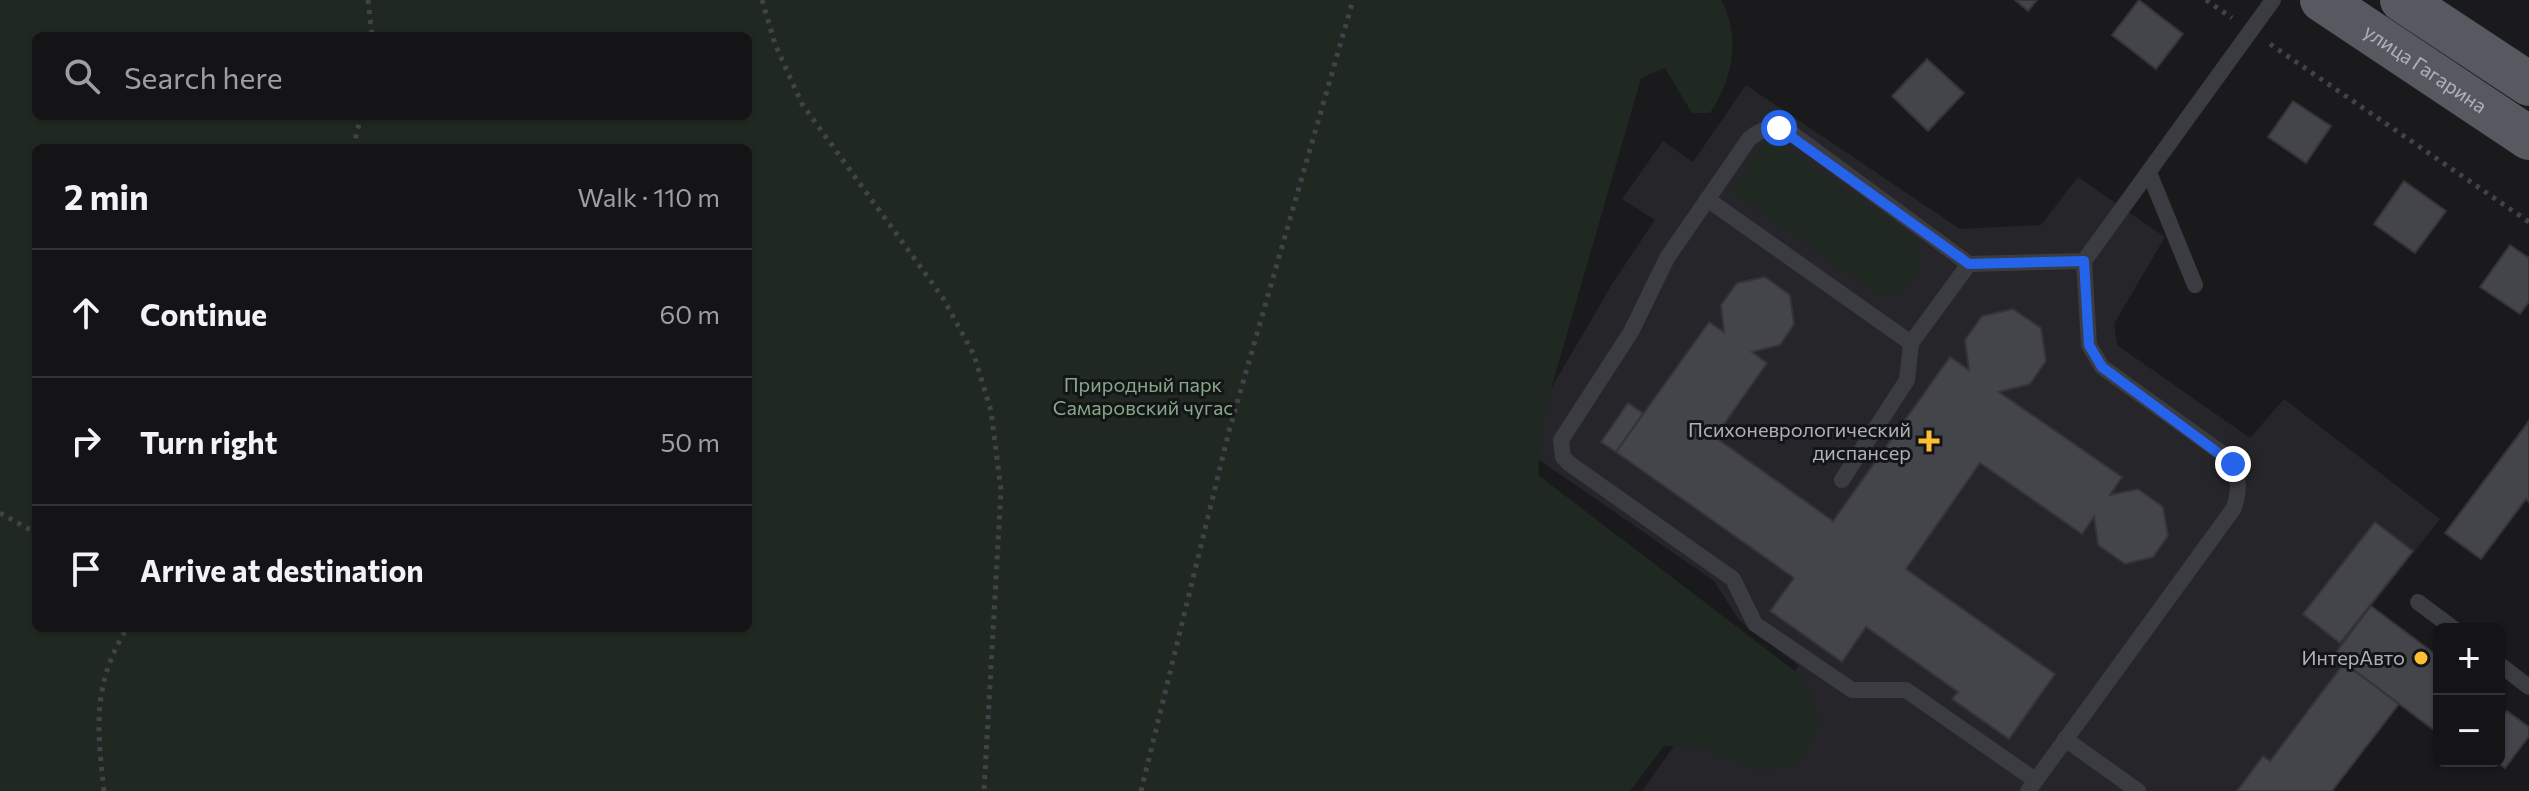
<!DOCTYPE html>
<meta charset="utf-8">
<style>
:root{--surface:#141416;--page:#1d1d1f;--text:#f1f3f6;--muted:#9d9ea1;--line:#333335}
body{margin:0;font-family:Commissioner,sans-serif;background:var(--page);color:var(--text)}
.controls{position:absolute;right:24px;bottom:24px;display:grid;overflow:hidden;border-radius:12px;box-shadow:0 2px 6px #0004}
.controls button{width:72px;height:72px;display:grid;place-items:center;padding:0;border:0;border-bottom:2px solid var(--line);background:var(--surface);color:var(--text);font:40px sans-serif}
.stop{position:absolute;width:24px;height:24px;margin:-18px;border:6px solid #2563eb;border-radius:50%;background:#fff}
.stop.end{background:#2563eb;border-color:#fff;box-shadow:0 2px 8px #0008}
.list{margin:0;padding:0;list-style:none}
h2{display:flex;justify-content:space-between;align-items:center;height:104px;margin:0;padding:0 32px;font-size:34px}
h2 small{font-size:26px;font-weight:400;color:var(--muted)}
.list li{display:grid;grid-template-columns:52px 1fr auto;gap:24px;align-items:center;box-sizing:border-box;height:128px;padding:0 32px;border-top:2px solid var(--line)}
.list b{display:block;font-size:30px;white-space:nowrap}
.list em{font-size:26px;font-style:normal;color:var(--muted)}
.icon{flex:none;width:44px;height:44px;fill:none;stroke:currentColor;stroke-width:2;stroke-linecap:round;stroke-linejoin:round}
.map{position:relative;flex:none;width:2529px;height:791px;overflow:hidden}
.search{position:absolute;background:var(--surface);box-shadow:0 2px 6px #0004;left:32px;top:32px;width:720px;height:88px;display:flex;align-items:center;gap:20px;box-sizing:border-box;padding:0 28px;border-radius:12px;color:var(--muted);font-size:30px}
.panel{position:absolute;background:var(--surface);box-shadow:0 2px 6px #0004;left:32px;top:144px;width:720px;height:488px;border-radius:12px}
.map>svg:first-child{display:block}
.built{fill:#26262a}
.green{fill:#202921;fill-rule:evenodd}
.building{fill:#44454a;stroke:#343439;stroke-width:2}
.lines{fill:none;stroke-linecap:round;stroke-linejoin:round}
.path{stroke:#414349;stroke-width:5;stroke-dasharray:4 6;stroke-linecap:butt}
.lane{stroke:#3b3c42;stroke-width:16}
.primary{stroke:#575961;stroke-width:44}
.route{stroke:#2563eb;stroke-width:10}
.poi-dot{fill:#fcbe33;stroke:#151518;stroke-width:3}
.labels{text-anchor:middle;stroke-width:6;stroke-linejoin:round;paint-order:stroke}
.street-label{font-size:20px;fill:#acb1bd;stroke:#151518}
.park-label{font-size:20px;fill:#83a986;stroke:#151518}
.poi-label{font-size:20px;fill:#acb1bd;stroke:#151518;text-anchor:end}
</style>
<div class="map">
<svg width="2529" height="791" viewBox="0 0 2529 791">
<rect width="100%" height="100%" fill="#1a1a1d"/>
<!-- built -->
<polygon class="built" points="1746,85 1960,229 2041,225 2078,177 2165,237 2114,324 2117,345 2250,438 2284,399 2440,519 2334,654 2344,663 2270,761 2263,757 2237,791 1642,791 1691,722 1737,749 1799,666 1739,620 1714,581 1518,445 1614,281 1655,220 1622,199 1663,141 1693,162"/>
<!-- green -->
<g class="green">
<path d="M0,0H1721C1741,38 1733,79 1710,113H1692L1665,68L1641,78L1542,420L1538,475L1800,675C1825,721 1826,727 1793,768L1757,770L1696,746H1664L1630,791H0ZM36,36H748V116H36ZM36,148H748V628H36Z"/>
<path d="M1775,141L1915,238C1932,266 1907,301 1876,293L1731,191L1761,147Z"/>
</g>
<!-- building -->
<g class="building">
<polygon points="2015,0 2037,0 2028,11"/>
<polygon points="2139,0 2183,34 2156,69 2112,35"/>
<polygon points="1927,59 1964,93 1928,131 1892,96"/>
<polygon points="2293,101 2331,126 2306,163 2268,137"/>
<polygon points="2404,181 2446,211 2415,253 2374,224"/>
<polygon points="2510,245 2529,258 2529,302 2520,314 2480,287"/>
<polygon points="1765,277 1790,295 1794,324 1780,345 1752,352 1767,363 1715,437 1833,521 1950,357 1969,370 1965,340 1982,316 2013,309 2041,328 2046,361 2030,384 1999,392 2122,477 2110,495 2138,489 2163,507 2168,536 2153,557 2125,564 2098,545 2094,517 2082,534 1980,463 1906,569 2055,674 2009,739 1952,699 1958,692 1866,627 1842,662 1770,611 1794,578 1616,452 1709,322 1724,332 1721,305 1737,283"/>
<polygon points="1628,403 1643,413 1616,452 1601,442"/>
<polygon points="2529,421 2529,502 2526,499 2481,559 2445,533"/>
<polygon points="2375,522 2413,551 2340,643 2303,614"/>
<polygon points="2371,606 2439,657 2439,734 2334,655"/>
<polygon points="2344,663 2399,704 2332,791 2237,791 2263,756 2270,761"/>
<polygon points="2507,711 2529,727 2529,736 2505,768 2495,761 2499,761 2499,721"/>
</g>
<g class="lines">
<!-- path -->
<g class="path">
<polyline points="368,0 372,36"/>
<polyline points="762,0 775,44 802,104 943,298 974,355 991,411 1001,490 984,791"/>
<polyline points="2206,0 2232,18"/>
<polyline points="2270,44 2529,222"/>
<polyline points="353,148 361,116"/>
<polyline points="0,513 36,533"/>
<path d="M104,791C97,727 92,685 127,628"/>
<polyline points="1141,791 1229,431 1353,0"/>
</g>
<!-- lane -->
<g class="lane">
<polyline points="2150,175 2195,285"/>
<polyline points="1707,199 1911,343 1969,264"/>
<polyline points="1842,480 1907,380 1911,343"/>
<polyline points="2418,602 2454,629"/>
<polyline points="2499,664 2529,687"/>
<polyline points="2065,739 2138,791"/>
<path d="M2035,780L1906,690H1852L1755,624L1733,579L1570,464L1563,457L1561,440L1631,332L1667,258L1749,139C1763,127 1774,126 1791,133L1969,264L2084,261"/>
<path d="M2028,791L2234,508C2241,486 2239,471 2223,454L2102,367L2089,345L2084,261L2273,0"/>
</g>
<!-- primary -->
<g class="primary">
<path id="s1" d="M2322,0L2529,138"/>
<polyline points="2402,0 2529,84"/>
</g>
</g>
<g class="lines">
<!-- route -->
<polyline class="route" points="1779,128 1969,264 2084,261 2089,345 2102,367 2233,464"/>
</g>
<!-- markers -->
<g class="poi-dot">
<path d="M1925 429h8v8h8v8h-8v8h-8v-8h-8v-8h8z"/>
<circle cx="2421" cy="658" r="8"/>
</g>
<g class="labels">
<!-- street labels -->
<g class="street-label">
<text dy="7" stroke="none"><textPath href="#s1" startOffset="124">улица Гагарина</textPath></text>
</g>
<!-- park labels -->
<g class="park-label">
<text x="1143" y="392">Природный парк<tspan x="1143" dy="23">Самаровский чугас</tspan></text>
</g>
<!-- poi labels -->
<g class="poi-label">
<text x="1911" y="437">Психоневрологический<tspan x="1911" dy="23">диспансер</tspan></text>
<text x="2405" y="665">ИнтерАвто</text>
</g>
</g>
</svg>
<div class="controls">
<button>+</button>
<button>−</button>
</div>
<div class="stop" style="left:1779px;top:128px"></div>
<div class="stop end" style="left:2233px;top:464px"></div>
<div class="search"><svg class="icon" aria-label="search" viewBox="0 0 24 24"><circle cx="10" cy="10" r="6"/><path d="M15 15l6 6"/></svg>Search here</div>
<section class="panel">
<h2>2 min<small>Walk · 110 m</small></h2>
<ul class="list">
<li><svg class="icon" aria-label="ahead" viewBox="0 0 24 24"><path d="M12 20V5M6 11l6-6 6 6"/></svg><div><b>Continue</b></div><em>60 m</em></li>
<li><svg class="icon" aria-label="right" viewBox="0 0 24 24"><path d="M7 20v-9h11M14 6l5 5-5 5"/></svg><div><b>Turn right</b></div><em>50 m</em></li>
<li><svg class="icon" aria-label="arrive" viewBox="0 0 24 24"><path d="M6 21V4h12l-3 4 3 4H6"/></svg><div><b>Arrive at destination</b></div></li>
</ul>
</section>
</div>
